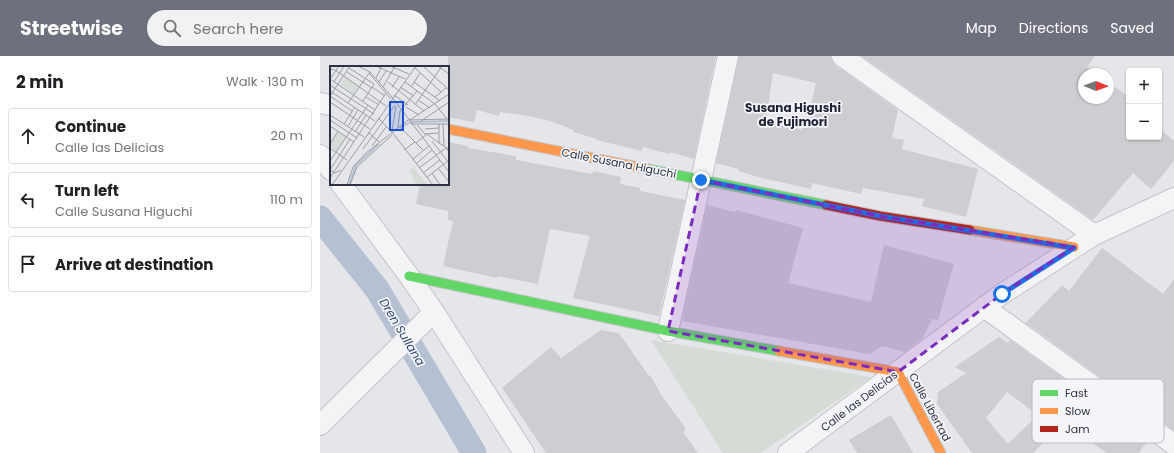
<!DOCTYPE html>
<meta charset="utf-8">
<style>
:root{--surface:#fff;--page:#f2f2f2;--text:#202124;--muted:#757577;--line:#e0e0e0;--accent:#6d707d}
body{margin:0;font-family:Poppins,sans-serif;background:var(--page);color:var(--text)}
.controls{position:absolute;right:12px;top:12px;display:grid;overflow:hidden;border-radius:4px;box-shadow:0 1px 3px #0004}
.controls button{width:36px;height:36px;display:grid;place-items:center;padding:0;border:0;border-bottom:1px solid var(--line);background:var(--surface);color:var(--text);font:20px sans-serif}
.compass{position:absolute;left:758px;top:12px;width:36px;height:36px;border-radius:50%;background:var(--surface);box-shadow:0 1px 3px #0004;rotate:91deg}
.stop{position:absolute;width:12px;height:12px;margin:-9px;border:3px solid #1a73e8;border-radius:50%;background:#fff}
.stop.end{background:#1a73e8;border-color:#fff;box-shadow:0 1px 4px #0008}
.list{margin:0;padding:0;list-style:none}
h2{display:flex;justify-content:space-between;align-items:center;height:52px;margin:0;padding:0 16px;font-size:17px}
h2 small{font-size:13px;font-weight:400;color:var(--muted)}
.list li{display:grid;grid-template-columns:26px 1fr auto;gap:12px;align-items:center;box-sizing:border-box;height:56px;margin:0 8px 8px;padding:0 8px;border:1px solid var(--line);border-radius:4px}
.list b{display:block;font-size:15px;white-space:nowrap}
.list p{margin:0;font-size:13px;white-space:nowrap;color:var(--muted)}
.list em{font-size:13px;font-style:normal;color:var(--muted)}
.icon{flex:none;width:22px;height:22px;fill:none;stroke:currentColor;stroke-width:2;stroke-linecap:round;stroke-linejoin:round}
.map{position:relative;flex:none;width:854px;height:397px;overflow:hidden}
header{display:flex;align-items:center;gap:24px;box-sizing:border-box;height:56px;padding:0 20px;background:var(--accent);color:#fff}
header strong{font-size:19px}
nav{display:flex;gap:22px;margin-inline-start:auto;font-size:14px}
.search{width:280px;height:36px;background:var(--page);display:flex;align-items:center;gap:10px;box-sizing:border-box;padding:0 14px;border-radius:22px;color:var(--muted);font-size:15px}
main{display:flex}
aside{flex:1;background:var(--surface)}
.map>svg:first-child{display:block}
.green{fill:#d4dcd5}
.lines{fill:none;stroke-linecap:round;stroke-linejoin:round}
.canal{stroke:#b5c0d3;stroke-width:25}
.building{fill:#cdced2;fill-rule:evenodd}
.street-casing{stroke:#c3c4c7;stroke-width:22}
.fast-casing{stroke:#c3c4c7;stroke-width:11}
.slow-casing{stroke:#c3c4c7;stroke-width:11}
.jam-casing{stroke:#c3c4c7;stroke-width:11}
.street{stroke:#f4f4f6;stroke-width:20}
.fast{stroke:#63d668;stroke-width:9}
.slow{stroke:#ff974d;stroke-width:9}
.jam{stroke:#b3261e;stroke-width:9}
.route{stroke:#1a73e8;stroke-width:5}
.marked{fill:#7b2cbf;fill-opacity:0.2;stroke:#7b2cbf;stroke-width:3;stroke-dasharray:8 5;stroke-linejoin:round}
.labels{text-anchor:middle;stroke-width:3.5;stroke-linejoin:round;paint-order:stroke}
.street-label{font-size:11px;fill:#2c3143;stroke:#f3f5f8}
.neighbourhood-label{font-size:12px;font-weight:bold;fill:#1e2234;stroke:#f3f5f8}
.water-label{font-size:12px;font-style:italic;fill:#374b75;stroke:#f3f5f8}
.inset-river{fill:none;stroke:#b5c0d3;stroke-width:2}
.inset-road{fill:none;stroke:#9b9ea7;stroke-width:1}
.view{fill:#1d4ed8;fill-opacity:0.15;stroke:#1d4ed8;stroke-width:2}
.inset-edge{fill:none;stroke:#2c3143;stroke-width:2}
.key{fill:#f3f5f8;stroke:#b7bac2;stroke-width:1}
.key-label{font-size:11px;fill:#2c3143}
</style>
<header>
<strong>Streetwise</strong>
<div class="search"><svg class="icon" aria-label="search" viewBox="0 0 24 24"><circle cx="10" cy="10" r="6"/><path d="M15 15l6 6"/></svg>Search here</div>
<nav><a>Map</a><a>Directions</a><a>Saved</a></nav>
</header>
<main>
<aside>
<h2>2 min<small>Walk · 130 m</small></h2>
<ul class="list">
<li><svg class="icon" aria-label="ahead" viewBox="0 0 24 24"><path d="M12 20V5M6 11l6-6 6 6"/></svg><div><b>Continue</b><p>Calle las Delicias</p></div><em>20 m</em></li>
<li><svg class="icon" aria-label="left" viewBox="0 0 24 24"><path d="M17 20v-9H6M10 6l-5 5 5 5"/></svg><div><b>Turn left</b><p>Calle Susana Higuchi</p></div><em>110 m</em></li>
<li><svg class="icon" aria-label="arrive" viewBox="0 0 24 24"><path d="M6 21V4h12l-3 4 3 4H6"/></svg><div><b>Arrive at destination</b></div></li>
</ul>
</aside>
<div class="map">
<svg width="854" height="397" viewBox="0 0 854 397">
<rect width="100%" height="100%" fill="#e5e6e9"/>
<!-- green -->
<polygon class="green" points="331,284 551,321 441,397 403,397"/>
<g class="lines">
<!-- canal -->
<polyline class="canal" points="0,162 57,233 154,397"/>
</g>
<!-- building -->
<g class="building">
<polygon points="128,0 396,0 374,103 350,96 349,98 323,91 322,95 277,84 277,83 253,76 254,74 230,65 209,60 180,56 179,60 157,54 154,66 128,61"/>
<path d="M419,0H511L512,5L515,9L578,54L572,82L584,84L582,93L658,113L646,161L602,150L604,143L543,132L541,138L492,127L491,133L442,122L418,115V113L396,107ZM453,17L496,27L487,66L484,65L482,74L446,63Z"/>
<polygon points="542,0 775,0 767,11 776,18 764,18 764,42 788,42 788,26 809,41 809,81 839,81 839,72 854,85 854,105 831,133 813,117 773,164"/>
<polygon points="128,86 148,90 148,92 196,100 196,104 272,118 273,115 301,121 300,128 320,132 320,135 365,144 339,260 253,242 270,180 230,173 218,228 177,220 177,222 123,210 133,165 128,164 128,155 96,148 100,128 128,128"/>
<polygon points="387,149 415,156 416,154 483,172 468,227 551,246 564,189 634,208 618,264 612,263 603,282 585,296 562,290 550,298 362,265"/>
<polygon points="782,192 843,238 854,223 854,375 706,267 742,229 749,235"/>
<polygon points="281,274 299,277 329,320 330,319 342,340 366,373 363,376 378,397 226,397 182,332 231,291 241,302"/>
<path d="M679,281L688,287L690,284L828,384L819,397H787L743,368L713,397H652L617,348L618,336L646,317L635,311ZM687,336L718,359L688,388L666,362Z"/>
<polygon points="571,359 593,397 537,397 529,384"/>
</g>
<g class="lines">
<defs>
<g id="street">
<polyline points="522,0 774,179"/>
<polyline points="0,47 11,49"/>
<polyline points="0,99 11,114"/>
<polyline points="21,128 89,220 114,256 204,397"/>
<polyline points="664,251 853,388"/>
<polyline points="348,275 408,0"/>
<polyline points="0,369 114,256"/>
<polyline points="468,397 682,238 774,179 854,142"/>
</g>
<g id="fast">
<polyline points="328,113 506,149"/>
<polyline points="89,220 348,275 459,295"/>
</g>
<g id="slow">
<polyline points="128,73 328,113"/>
<polyline points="650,174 754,191"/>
<polyline points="459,295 578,316 621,397"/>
</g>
<polyline id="jam" points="506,149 560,160 650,174"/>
</defs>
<!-- street casing -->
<use href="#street" class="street-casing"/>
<!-- fast casing -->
<use href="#fast" class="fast-casing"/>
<!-- slow casing -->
<use href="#slow" class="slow-casing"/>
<!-- jam casing -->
<use href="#jam" class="jam-casing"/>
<!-- street -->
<use href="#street" class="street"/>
<!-- fast -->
<use href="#fast" class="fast"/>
<!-- slow -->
<use href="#slow" class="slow"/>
<!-- jam -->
<use href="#jam" class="jam"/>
</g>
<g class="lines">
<!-- route -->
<polyline class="route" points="381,124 560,160 754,192 682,238"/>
</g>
<!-- marked area -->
<path class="marked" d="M381,124L560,160L754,191L682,238L578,316L348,275Z"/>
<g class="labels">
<!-- street labels -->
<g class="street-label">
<text transform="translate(299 107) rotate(11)" y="4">Calle Susana Higuchi</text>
<text transform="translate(539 345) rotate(-37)" y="4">Calle las Delicias</text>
<text transform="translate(610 351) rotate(62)" y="4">Calle Libertad</text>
</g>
<!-- neighbourhood labels -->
<g class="neighbourhood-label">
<text x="473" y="56">Susana Higushi<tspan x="473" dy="14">de Fujimori</tspan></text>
</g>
<!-- water labels -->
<g class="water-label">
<text transform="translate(82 276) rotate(59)" y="4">Dren Sullana</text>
</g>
</g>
<!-- overview -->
<g transform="translate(10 10)">
<rect width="119" height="119" fill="#e5e6e9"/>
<path d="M15,11L29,20L23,28L10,18ZM8,66L16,71L6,86L0,78ZM85,99L84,102L97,118L86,119L80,104Z" fill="#d4dcd5"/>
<path class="inset-river" d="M71,60L82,56L119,55M19,119L26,99L49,78"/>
<path class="inset-road" d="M28,0L40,6L62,31L119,106M46,0L75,13M60,0L79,8M93,0L119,24M108,0L119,8M19,2L44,18M85,2L111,26M0,4L3,3L14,10M17,6L42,22M39,7L61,33M14,10L56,40M46,12L52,0M0,13L45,44M0,13L9,0M4,16L14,0M49,16L56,5M58,16L94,45M75,16L105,38L117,53M84,16L110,35M0,19L44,48M42,21L55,30M53,21L65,0M62,21L69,11M70,21L84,30M81,21L90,7M0,25L45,55M64,29L78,39M0,30L20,0M0,30L22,45M36,31L49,39M105,31L116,22M88,34L100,42M33,35L44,18M0,36L40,63M18,37L40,6M85,39L112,0M76,41L89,49M0,49L34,71M48,52L62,66L103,119M0,54L27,72M80,54L119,28M91,55L119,36M14,58L25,41M81,58H119M109,58V77L119,83M113,58L114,80M87,59L95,68L109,67M0,60L24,76M18,60L28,44M69,60L93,84M68,61L70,45L87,25M95,63L109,62M62,65L66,40M25,66L36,49M38,66L49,76M102,75L119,97M86,77L97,68L109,77M0,78L8,65M42,80L56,61M0,82L17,94M33,83L65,39M74,84L85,76M83,93L99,80M0,95L38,39M86,98L102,84M89,102L116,82L119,86M109,103L119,116M0,104L20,73M0,104L5,107L11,104M93,107L110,94M102,107L110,119M97,111L118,95M0,112L56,27M2,119L86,0M17,119L23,101L36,87L78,54L119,53M20,119L27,101L62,69"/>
<path class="view" d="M60,36H73V64H60Z"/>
<rect width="119" height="119" class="inset-edge"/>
</g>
<!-- legend -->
<rect x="712" y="323" width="132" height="64" rx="6" class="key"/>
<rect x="720" y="334" width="18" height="6" fill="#63d668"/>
<rect x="720" y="352" width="18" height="6" fill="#ff974d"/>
<rect x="720" y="370" width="18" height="6" fill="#b3261e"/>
<g class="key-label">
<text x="745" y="341">Fast</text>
<text x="745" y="359">Slow</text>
<text x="745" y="377">Jam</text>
</g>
</svg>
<div class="controls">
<button>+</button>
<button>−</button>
</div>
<svg class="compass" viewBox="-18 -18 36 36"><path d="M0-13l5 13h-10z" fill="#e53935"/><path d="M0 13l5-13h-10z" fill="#757577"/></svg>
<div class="stop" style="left:682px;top:238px"></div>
<div class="stop end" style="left:381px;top:124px"></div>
</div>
</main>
